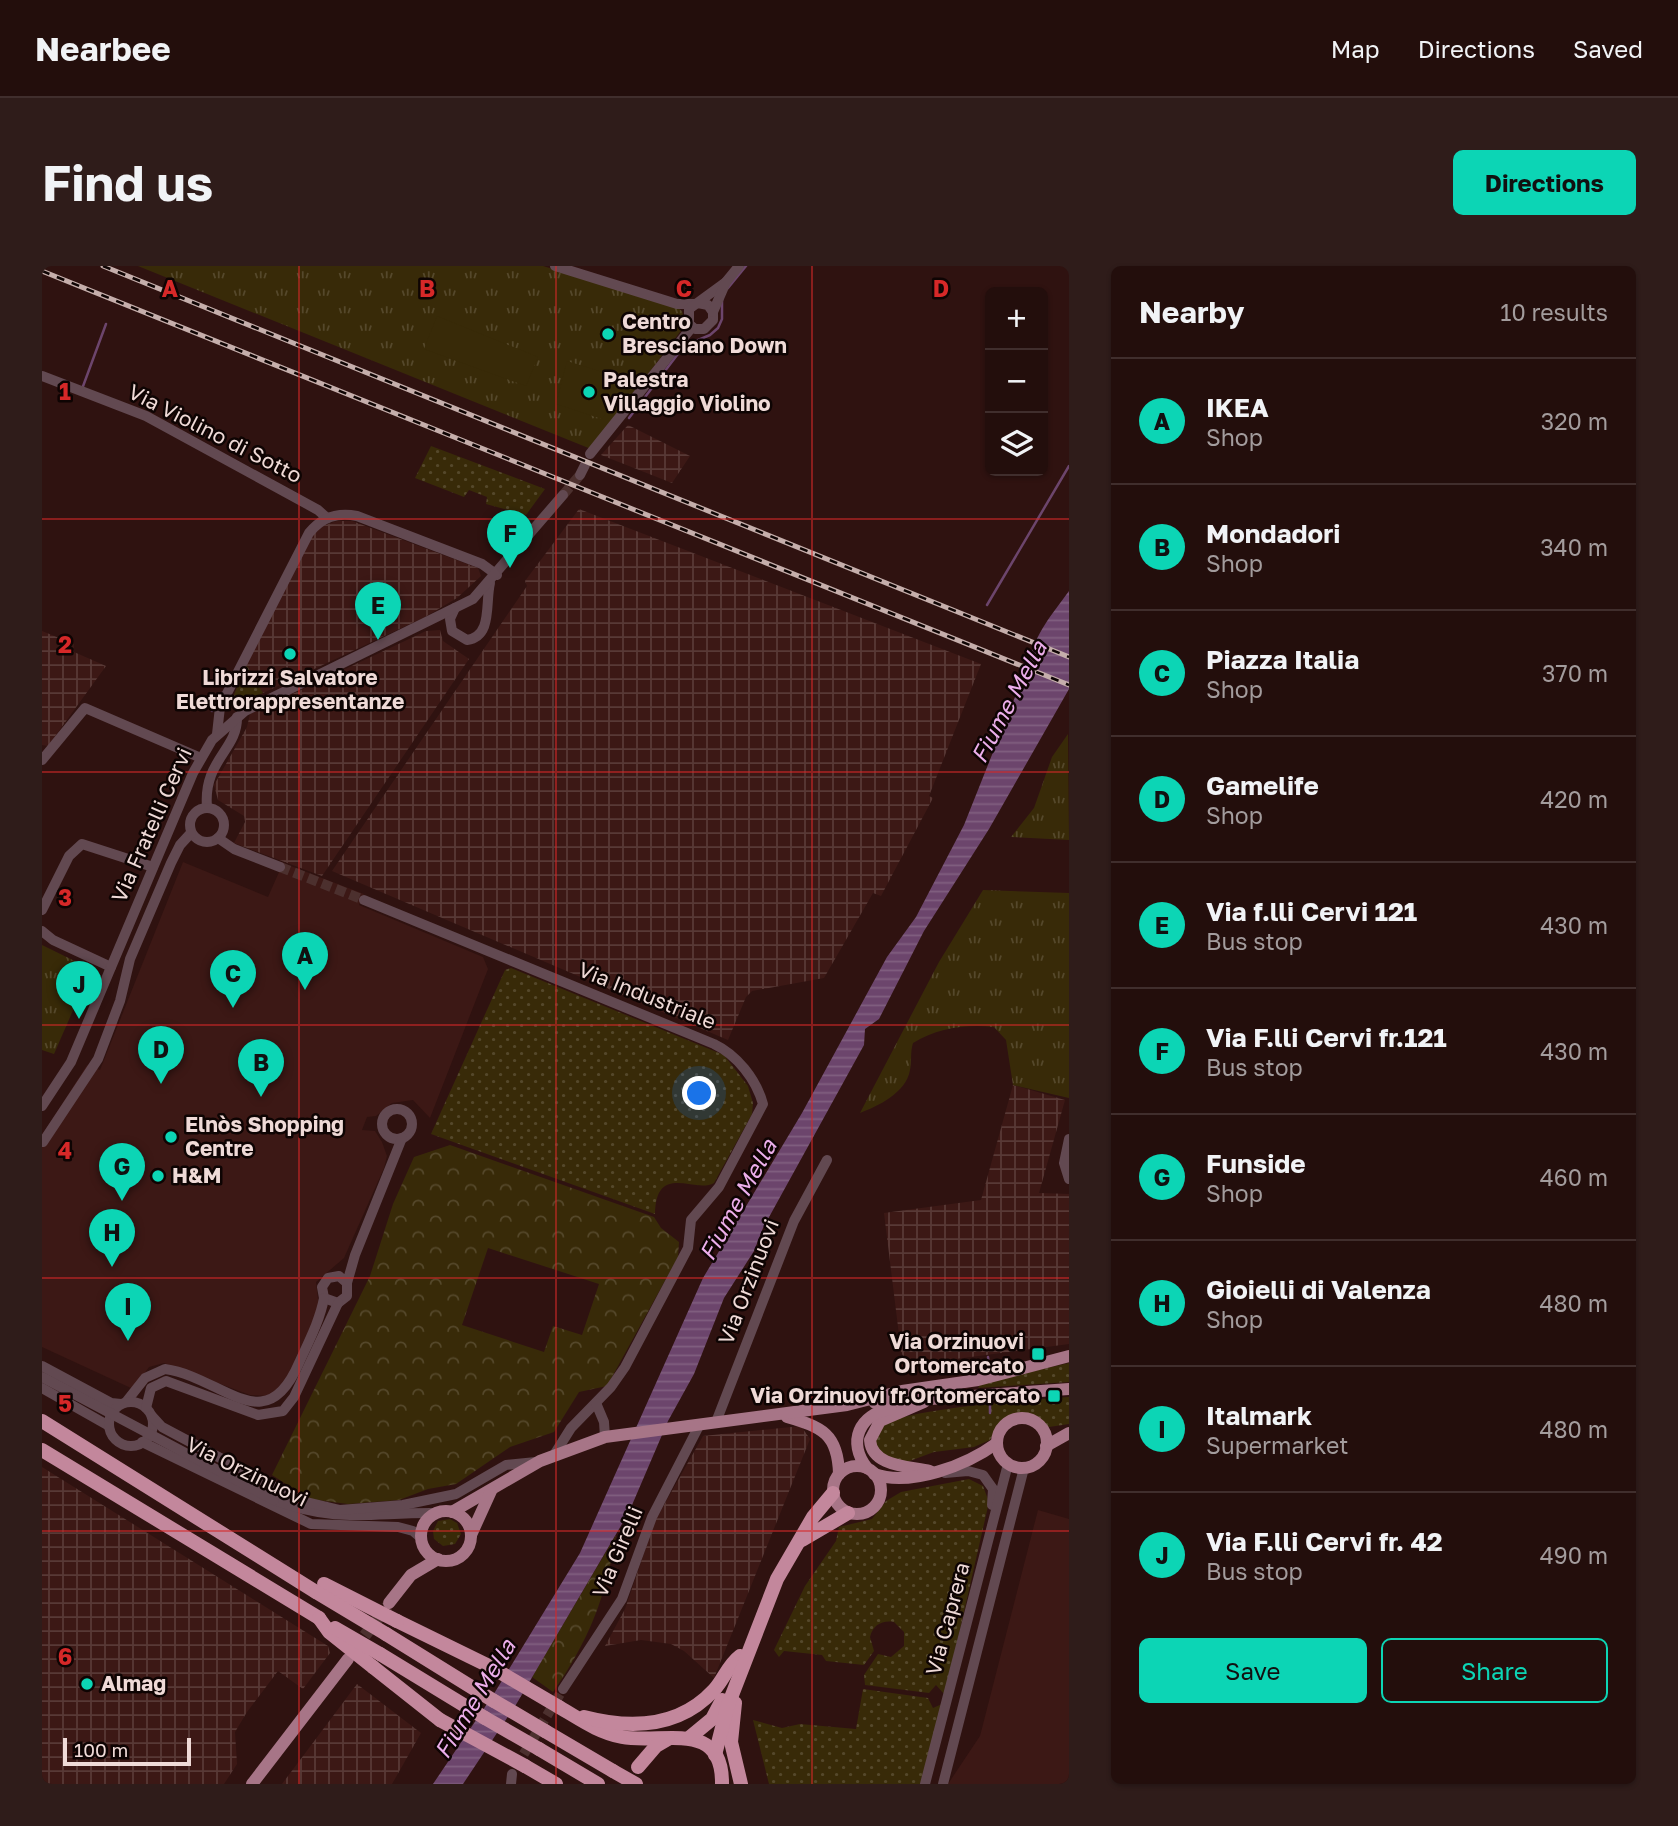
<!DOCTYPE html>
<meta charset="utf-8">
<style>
:root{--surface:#230e0c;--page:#2f1c1a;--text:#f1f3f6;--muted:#a39c9d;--line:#402e2d;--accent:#0cd5b5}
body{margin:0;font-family:"Golos Text",sans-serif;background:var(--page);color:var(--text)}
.controls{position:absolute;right:21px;top:21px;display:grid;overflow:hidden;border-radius:10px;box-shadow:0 2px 5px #0004}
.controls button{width:63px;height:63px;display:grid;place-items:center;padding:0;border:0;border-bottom:2px solid var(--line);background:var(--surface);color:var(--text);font:35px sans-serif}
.scale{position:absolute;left:21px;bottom:18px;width:128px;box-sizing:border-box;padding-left:7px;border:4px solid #efdad7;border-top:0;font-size:19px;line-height:24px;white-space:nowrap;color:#efdad7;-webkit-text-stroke:5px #0e0403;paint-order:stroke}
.you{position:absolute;left:658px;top:828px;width:24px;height:24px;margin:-18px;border:5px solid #fff;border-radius:50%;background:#1a73e8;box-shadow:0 0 0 10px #1a73e833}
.badge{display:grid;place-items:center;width:46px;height:46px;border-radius:50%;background:var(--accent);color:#111;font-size:23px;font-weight:700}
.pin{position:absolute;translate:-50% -58px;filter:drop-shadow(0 2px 4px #0008)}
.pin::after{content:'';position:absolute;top:37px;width:24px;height:21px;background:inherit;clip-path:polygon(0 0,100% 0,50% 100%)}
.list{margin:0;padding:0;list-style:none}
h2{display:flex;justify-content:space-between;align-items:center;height:91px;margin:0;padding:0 28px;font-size:30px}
h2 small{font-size:23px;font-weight:400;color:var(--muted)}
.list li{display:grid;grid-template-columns:46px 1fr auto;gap:21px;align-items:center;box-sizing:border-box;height:126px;padding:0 28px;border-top:2px solid var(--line)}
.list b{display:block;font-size:26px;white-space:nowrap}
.list p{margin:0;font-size:23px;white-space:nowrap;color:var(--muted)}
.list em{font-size:23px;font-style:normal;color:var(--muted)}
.actions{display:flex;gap:14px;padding:21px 28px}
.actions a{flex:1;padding:16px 0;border:2px solid var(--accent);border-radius:10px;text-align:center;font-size:24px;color:var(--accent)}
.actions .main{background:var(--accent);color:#111}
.icon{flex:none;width:38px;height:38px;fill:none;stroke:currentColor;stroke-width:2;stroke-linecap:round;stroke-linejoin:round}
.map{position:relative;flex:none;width:1027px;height:1518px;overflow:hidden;border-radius:10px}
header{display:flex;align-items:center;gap:42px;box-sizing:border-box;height:98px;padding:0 35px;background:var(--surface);border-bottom:2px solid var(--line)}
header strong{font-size:33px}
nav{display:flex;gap:38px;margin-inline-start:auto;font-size:24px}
.intro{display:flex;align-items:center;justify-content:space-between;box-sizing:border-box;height:168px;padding:0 42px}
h1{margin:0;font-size:49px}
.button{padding:18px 32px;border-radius:10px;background:var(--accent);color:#111;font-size:24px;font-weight:700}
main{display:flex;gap:42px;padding:0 42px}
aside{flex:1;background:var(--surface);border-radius:10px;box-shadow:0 2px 5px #0004}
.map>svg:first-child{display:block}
.built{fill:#3c1815}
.industrial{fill:url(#industrial-grid)}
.grass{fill:url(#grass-dots)}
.forest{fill:url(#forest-crowns);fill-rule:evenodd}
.park{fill:url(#park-tufts)}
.garden{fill:#382a08}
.water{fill:url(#water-rules)}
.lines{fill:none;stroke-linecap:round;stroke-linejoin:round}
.stream{stroke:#6c456c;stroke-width:2.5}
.minor-tunnel{stroke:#4c302e;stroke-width:10;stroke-dasharray:10 5;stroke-linecap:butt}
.major-tunnel{stroke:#4c302e;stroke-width:12;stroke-dasharray:12 6;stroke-linecap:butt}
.minor{stroke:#624951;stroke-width:10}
.major{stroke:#a77587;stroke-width:12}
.highway{stroke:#c3879c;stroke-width:14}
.rail-casing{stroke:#c5aeab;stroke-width:5}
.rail{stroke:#0e0403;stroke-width:2.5;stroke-dasharray:8;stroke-linecap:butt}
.minor-bridge{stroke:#624951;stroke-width:10}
.highway-bridge{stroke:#c3879c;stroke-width:14}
.grid{fill:none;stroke:#d62828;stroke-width:2;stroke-opacity:0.55}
.poi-dot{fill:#0cd5b5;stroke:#0e0403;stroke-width:2.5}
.labels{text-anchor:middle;stroke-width:5;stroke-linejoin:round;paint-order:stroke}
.poi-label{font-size:21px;font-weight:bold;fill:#efdad7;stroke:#0e0403;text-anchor:start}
.street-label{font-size:21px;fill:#efdad7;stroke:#0e0403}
.water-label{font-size:23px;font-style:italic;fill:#ecaeeb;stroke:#0e0403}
.grid-label{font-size:23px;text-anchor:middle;font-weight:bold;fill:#d62828;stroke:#0e0403;stroke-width:5;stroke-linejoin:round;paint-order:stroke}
</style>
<header>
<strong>Nearbee</strong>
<nav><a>Map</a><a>Directions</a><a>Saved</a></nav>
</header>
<div class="intro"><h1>Find us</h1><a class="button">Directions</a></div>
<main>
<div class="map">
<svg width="1027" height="1518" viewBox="0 0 1027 1518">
<defs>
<pattern id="industrial-grid" width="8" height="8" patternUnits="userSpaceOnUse" patternTransform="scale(1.75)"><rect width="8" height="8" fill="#3c1815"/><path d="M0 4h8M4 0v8" fill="none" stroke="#583936"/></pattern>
<pattern id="grass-dots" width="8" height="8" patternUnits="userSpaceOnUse" patternTransform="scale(1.75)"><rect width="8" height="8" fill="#382a08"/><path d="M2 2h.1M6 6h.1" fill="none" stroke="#55482b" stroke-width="1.8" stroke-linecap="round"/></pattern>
<pattern id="forest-crowns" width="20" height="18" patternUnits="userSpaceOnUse" patternTransform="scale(1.75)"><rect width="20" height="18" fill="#382a08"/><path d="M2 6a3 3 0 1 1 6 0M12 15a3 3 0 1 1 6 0" fill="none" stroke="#55482b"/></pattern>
<pattern id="park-tufts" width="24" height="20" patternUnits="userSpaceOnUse" patternTransform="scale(1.75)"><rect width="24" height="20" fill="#382a08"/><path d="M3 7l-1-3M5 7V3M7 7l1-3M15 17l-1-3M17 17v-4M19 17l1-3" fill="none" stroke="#55482b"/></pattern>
<pattern id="water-rules" width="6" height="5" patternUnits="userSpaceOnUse" patternTransform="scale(1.75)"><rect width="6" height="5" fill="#6c456c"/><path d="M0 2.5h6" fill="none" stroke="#815f80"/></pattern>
</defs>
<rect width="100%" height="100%" fill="#2f1210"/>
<!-- built -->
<g class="built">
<polygon points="141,596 226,631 241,597 322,628 317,639 441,691 446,703 388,852 371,834 350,837 334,850 325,851 320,864 333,865 340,876 345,890 342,902 302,992 274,1016 277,1041 248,1110 230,1130 208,1129 122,1097 107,1101 91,1123 0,1081 0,869 45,799 58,804"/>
<polygon points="996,1244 1027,1253 1027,1518 906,1518 938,1470"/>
</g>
<!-- industrial -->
<g class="industrial">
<polygon points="586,159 648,190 630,217 559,189"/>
<polygon points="537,243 939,398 887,530 891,532 839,630 831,627 782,712 710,725 704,731 686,774 290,605 485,320 483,315"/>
<polygon points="295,255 310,255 436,302 439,310 415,332 383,351 221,427 204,398 269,270 278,261"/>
<polygon points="398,364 401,375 427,393 280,610 192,577 203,556 202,550 176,534 172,519 205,461 208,448 384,365"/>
<polygon points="0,365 32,378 32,386 64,400 6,480 0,479"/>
<polygon points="971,819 1023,834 997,927 1027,928 1027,1078 868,1099 863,1096 859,1085 842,947 939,934"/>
<polygon points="759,1160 768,1173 672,1412 642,1385 629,1378 599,1374 563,1380 583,1343 613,1255 661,1170"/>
<polygon points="0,1201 286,1380 288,1387 261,1423 236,1405 205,1446 193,1466 195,1498 182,1518 0,1518"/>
<polygon points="315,1418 379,1467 350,1518 240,1518"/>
</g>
<!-- grass -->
<g class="grass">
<polygon points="389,180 503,223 484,249 444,238 445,231 427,224 422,231 373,212"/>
<polygon points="204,398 221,427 193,442 188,439"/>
<path d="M469,702L682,789L706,820L711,837L710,848L672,917C653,928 614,896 613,948L389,868L463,704Z"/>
<polygon points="1027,1097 1027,1116 936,1122 939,1117"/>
<path d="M1027,1131V1158L1007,1161L988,1151L972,1150L959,1156L948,1174L932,1181L892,1186L865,1196L841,1192L831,1172C834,1168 838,1162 841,1159C864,1142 993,1134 1027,1131Z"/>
<path d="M927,1213L941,1220L947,1236L903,1429L894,1419L887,1427L823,1419L822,1409L836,1388L849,1391L862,1380V1366L852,1356C840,1354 831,1359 828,1371L832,1385L822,1399L784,1395L780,1389L742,1385L737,1391L732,1384L763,1320L794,1275L797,1261L830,1253L844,1235L859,1226Z"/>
<polygon points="408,1253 415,1257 419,1268 413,1278 401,1280 392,1273 391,1265 396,1255"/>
<polygon points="821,1423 886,1432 891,1442 900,1438 879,1518 727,1518 711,1454 740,1462 758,1458 814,1463"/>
</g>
<!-- forest -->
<g class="forest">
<path d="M408,879L612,951L619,962L637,976L636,991L565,1120L537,1126L512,1166L468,1181L414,1218L386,1223L357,1234L306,1238L267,1233L230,1209L328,1010L351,938L372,891ZM446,982L557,1018L540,1069L511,1060L502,1086L420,1059Z"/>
<path d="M574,1269C563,1333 548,1372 511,1426L490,1411Z"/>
</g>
<!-- park -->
<g class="park">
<polygon points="96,0 501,0 634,41 640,45 644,58 549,183"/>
<polygon points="1026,468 1027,574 969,571 992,542 1010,491"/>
<path d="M941,624L1027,627V832L971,819L964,774L952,761C923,758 896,762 871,777C868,786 870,795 868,804C864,827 836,840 818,847L897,696Z"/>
<polygon points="0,679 49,703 12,788 0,784"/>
</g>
<!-- garden -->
<g class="garden">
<polygon points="395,50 496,91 484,120 382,83"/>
<polygon points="525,95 586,114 560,153 514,138"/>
</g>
<!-- water -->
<path class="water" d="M1027,325V423L947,563L882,665L837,753L823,763L822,779L721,962L712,985L682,1032L652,1108L626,1155L587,1246L475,1437L421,1518H391L453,1426L538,1287L661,1012L760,847L845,691L874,651L922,559L987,396C994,366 1009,350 1027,325Z"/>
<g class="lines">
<!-- stream -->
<g class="stream">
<polyline points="686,22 704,0"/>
<polyline points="40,123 64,58"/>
<polyline points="587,152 642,80 668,69 676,62 680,53 680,33"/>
<polyline points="945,339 1027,200"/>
<polyline points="170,445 180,427"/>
<polyline points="946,1091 947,1100"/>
<polyline points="948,1136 948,1147"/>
</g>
<!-- minor-tunnel -->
<g class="minor-tunnel">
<polyline points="521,229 538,209"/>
<polyline points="238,601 322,634"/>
<polyline points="474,1501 521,1423"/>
</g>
<!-- major-tunnel -->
<polyline class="major-tunnel" points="312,1384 345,1340"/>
<!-- minor -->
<g class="minor">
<polyline points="513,0 635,38 652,38"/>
<polyline points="656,37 666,39 671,46 671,54 662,63 653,63 647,58 647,43 684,16"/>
<polyline points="671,46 684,16 697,0"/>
<polyline points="0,110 104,150 276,244 285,252"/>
<polyline points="548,188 650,61"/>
<polyline points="538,209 543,199"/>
<path d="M413,342L408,353L410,365L425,374C451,370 443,337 448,317"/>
<path d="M175,468L178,441L267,267C280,251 295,246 315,250L440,298L455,309"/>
<polyline points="0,494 43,442 159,492"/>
<path d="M165,541C161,494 196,484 195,451"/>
<circle cx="165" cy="559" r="17"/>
<polyline points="176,572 192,583 238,601"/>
<path d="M322,634L672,778C695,789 714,813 721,838L677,921L649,954L646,982L583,1101L569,1121L529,1162L512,1189"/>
<polyline points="0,644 27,590 40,578 111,601"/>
<polyline points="0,665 11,674 69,701"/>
<polyline points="0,840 29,796 151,507 170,474 203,445 431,333 521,229"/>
<circle cx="355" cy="858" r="15"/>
<polyline points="1027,873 1022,897 1027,913"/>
<polyline points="1,876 56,793 78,735 88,693 129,597 138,579 149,567"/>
<polyline points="305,1017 297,1010 286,1012 280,1021 282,1032 296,1037 305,1030 305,1017 313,989 360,872"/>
<polyline points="0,1100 69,1137 79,1138"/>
<polyline points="0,1122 67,1160"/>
<path d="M84,1136L103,1112L123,1103C181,1111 223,1176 257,1097C267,1075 278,1054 282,1032"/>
<circle cx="89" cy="1158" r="22"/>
<polyline points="554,1137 562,1156 563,1171"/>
<polyline points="104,1142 109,1122 124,1115 216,1149 241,1145 252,1131 296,1037"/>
<polyline points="110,1150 120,1161 261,1236"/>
<polyline points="674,1156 752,955 785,894"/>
<polyline points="100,1176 269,1258 356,1261 371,1265 379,1272"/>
<polyline points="903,1207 926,1205 941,1209 951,1223 950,1239"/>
<path d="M232,1234C297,1258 329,1246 395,1247"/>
<polyline points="256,1234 298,1244 361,1239 414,1228 464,1199 494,1196"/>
<polyline points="521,1423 580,1333 610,1251 658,1158"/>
<polyline points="469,1518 470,1508"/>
<polyline points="883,1518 966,1198"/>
<polyline points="901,1518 982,1202"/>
</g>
<!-- major -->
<g class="major">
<path d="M882,1136L838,1155L828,1174C830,1201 867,1200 888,1205"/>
<polyline points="833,1137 1027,1123"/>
<path d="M745,1151C780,1161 796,1168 797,1208"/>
<circle cx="980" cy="1177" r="25"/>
<polyline points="1004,1180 1027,1167"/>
<circle cx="815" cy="1224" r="24"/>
<path d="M825,1202C805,1176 817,1148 849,1143"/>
<path d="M832,1208C869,1221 925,1199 955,1177"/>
<circle cx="404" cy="1270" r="25"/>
<polyline points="410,1246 498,1195 563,1171 805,1139 860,1125 936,1114 1027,1090"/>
<polyline points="429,1269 449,1225"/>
<polyline points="347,1337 369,1309 396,1293"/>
<polyline points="210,1518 306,1393"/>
</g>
<!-- highway -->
<g class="highway">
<polyline points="0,1155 274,1326"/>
<polyline points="0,1184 277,1352"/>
<polyline points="760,1274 806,1247"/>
<polyline points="355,1355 449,1401"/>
<polyline points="344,1368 452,1435"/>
<polyline points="338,1388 443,1452"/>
<polyline points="331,1401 398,1454"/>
<polyline points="693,1437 689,1476 699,1518"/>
<path d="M517,1441C538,1453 555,1466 580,1471C619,1479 681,1452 680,1518"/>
<path d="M542,1451C588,1463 637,1462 672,1424C682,1413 686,1399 698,1390"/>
<polyline points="503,1465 571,1505"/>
<polyline points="647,1472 670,1453 680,1434"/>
<polyline points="497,1483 556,1518"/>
<polyline points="673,1489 685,1442 735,1313 771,1251 791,1227"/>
<polyline points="483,1500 514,1518"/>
<polyline points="596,1501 614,1480 626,1473"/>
</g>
<defs>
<g id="rail">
<polyline points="61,0 1027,391"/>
<polyline points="0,5 1027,419"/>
</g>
</defs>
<!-- rail casing -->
<use href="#rail" class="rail-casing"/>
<!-- rail -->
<use href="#rail" class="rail"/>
<!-- minor-bridge -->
<polyline class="minor-bridge" points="0,1111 232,1234"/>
<!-- highway-bridge -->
<g class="highway-bridge">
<polyline points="282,1318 355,1355"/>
<polyline points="274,1326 344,1368"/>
<polyline points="277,1352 287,1366 331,1401"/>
<polyline points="293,1362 338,1388"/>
<polyline points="449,1401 517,1441"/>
<polyline points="452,1435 503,1465"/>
<polyline points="443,1452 497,1483"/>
<polyline points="398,1454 483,1500"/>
<polyline points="571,1505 594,1518"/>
</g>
</g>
<!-- grid -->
<path class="grid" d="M257,0V1518M514,0V1518M770,0V1518M0,253H1027M0,506H1027M0,759H1027M0,1012H1027M0,1265H1027"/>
<!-- markers -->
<g class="poi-dot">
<circle cx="566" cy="68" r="7"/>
<circle cx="547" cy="126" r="7"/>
<circle cx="248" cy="388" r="7"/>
<circle cx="129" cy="871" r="7"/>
<circle cx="116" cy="910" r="7"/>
<rect x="989" y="1081" width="14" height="14" rx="3.5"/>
<rect x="1005" y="1123" width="14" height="14" rx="3.5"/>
<circle cx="45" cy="1418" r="7"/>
</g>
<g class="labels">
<!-- poi labels -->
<g class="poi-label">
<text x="580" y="63">Centro<tspan x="580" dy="24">Bresciano Down</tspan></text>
<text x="561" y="121">Palestra<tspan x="561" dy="24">Villaggio Violino</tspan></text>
<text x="248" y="419" text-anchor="middle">Librizzi Salvatore<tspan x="248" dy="24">Elettrorappresentanze</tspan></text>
<text x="143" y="866">Elnòs Shopping<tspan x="143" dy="24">Centre</tspan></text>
<text x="130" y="917">H&amp;M</text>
<text x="982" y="1083" text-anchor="end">Via Orzinuovi<tspan x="982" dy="24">Ortomercato</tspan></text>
<text x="998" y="1137" text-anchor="end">Via Orzinuovi fr.Ortomercato</text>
<text x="59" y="1425">Almag</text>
</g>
<!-- street labels -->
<g class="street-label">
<text transform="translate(173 168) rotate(27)" y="7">Via Violino di Sotto</text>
<text transform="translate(110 559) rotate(-66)" y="7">Via Fratelli Cervi</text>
<text transform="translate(605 730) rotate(22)" y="7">Via Industriale</text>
<text transform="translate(707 1016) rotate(-69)" y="7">Via Orzinuovi</text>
<text transform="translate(205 1206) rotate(26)" y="7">Via Orzinuovi</text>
<text transform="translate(576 1286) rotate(-67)" y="7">Via Girelli</text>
<text transform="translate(906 1353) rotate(-75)" y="7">Via Caprera</text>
</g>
<!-- water labels -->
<g class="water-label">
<text transform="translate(967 436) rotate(-62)" y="8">Fiume Mella</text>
<text transform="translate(696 934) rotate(-61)" y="8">Fiume Mella</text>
<text transform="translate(433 1433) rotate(-59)" y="8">Fiume Mella</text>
</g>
</g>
<g class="grid-label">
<text x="128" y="31">A</text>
<text x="385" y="31">B</text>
<text x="642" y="31">C</text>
<text x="899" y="31">D</text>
<text x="23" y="134">1</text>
<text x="23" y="387">2</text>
<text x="23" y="640">3</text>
<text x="23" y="893">4</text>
<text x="23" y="1146">5</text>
<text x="23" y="1399">6</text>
</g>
</svg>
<div class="controls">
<button>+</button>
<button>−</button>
<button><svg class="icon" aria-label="layers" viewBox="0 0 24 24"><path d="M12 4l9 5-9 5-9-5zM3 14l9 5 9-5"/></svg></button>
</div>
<div class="scale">100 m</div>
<div class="you"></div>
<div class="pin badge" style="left:263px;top:724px">A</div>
<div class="pin badge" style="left:219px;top:831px">B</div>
<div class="pin badge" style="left:191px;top:742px">C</div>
<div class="pin badge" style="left:119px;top:818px">D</div>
<div class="pin badge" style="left:336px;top:374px">E</div>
<div class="pin badge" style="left:468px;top:302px">F</div>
<div class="pin badge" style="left:80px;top:935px">G</div>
<div class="pin badge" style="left:70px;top:1001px">H</div>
<div class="pin badge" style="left:86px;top:1075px">I</div>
<div class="pin badge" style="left:37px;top:753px">J</div>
</div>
<aside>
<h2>Nearby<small>10 results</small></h2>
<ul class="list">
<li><span class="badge">A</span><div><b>IKEA</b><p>Shop</p></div><em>320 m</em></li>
<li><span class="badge">B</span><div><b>Mondadori</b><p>Shop</p></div><em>340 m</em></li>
<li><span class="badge">C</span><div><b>Piazza Italia</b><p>Shop</p></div><em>370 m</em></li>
<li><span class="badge">D</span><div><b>Gamelife</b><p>Shop</p></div><em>420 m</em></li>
<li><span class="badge">E</span><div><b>Via f.lli Cervi 121</b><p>Bus stop</p></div><em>430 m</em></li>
<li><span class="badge">F</span><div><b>Via F.lli Cervi fr.121</b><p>Bus stop</p></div><em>430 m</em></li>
<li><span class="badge">G</span><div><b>Funside</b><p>Shop</p></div><em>460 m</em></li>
<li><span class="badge">H</span><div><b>Gioielli di Valenza</b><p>Shop</p></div><em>480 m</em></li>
<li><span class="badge">I</span><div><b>Italmark</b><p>Supermarket</p></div><em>480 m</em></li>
<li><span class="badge">J</span><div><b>Via F.lli Cervi fr. 42</b><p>Bus stop</p></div><em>490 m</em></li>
</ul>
<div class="actions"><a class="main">Save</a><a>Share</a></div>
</aside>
</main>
